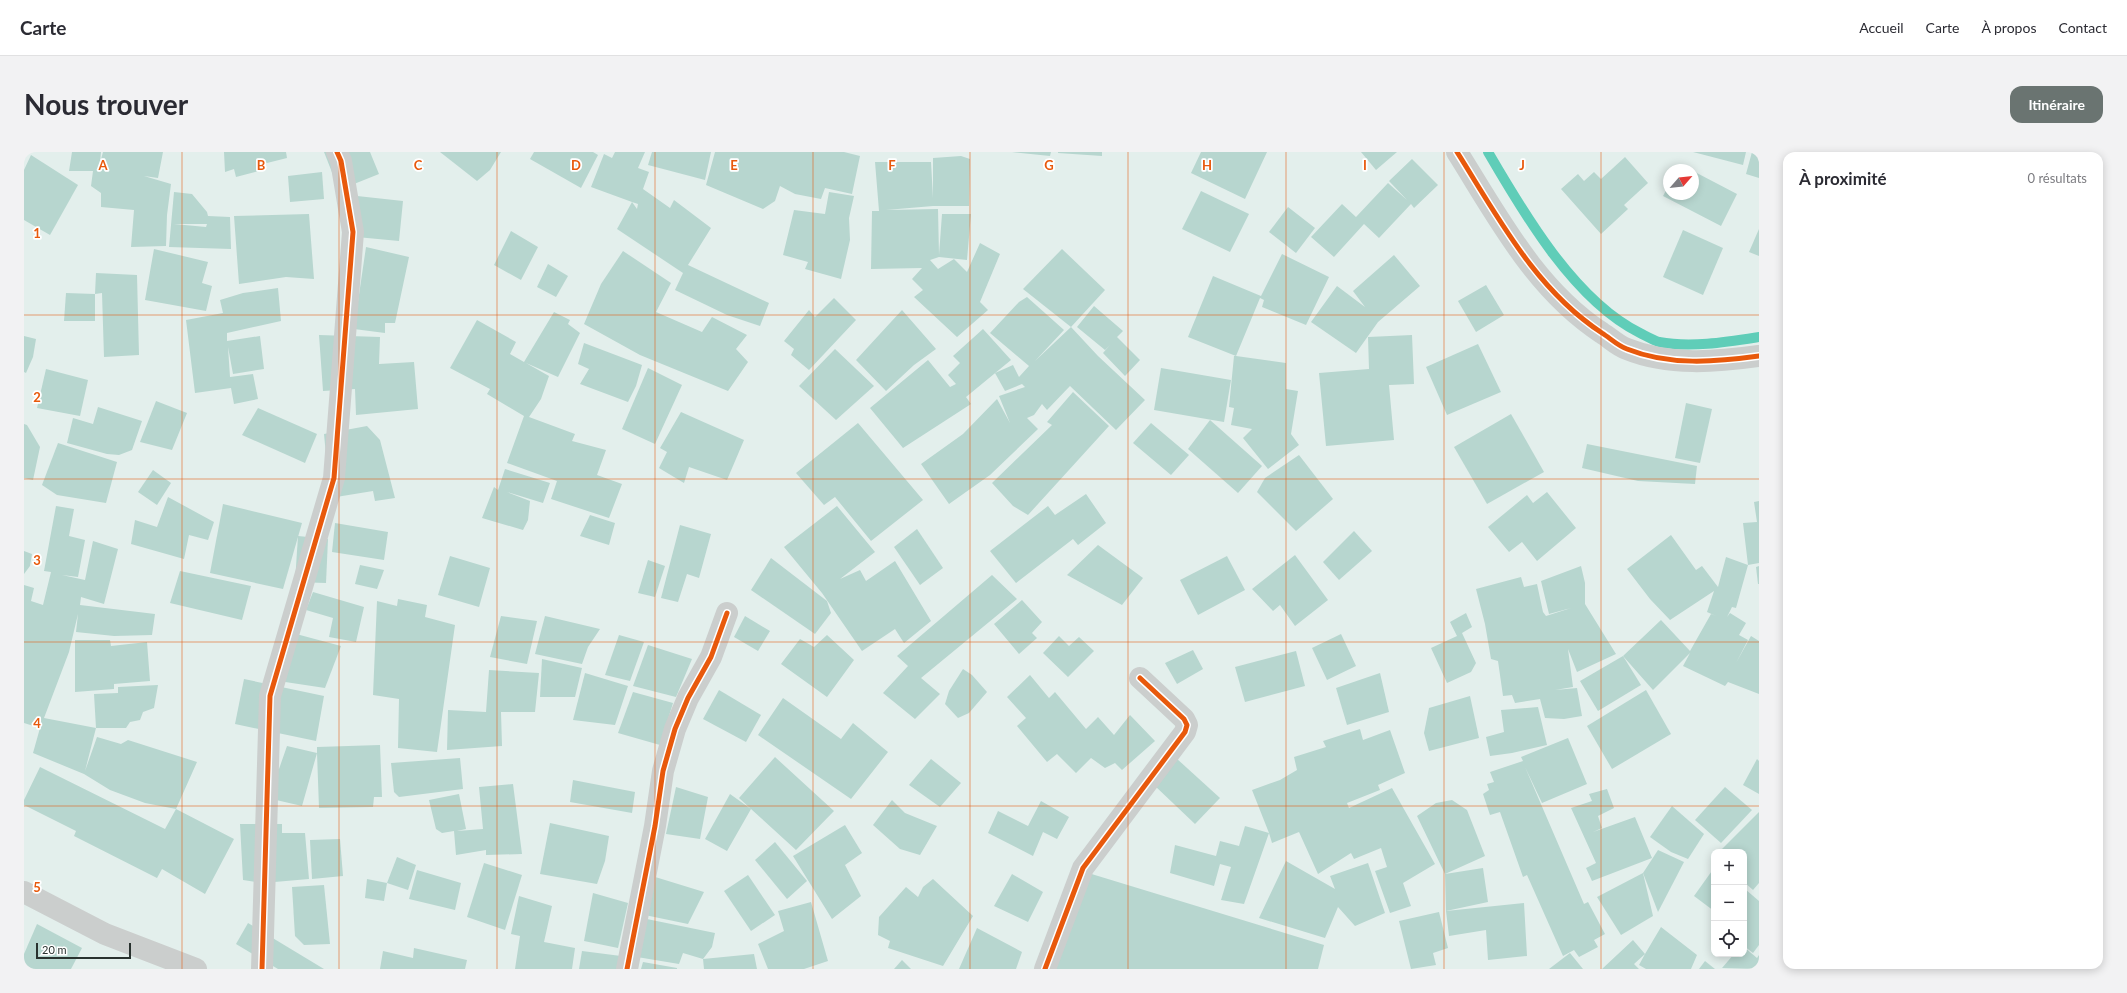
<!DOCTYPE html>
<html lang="fr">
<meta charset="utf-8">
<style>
:root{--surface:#fff;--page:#f2f2f3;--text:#2b2b33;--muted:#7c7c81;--line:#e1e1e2;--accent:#6a7471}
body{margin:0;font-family:Lato,sans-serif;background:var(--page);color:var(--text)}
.controls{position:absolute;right:12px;bottom:12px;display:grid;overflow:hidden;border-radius:8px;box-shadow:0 2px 10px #0003}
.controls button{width:36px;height:36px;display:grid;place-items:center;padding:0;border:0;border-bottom:1px solid var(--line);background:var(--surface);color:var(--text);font:20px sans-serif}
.compass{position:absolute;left:1639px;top:12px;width:36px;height:36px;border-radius:50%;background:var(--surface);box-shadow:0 2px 10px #0003;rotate:62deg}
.scale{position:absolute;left:12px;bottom:10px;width:95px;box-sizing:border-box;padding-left:4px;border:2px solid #29322f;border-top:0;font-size:11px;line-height:14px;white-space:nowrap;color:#29322f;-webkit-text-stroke:3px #fff;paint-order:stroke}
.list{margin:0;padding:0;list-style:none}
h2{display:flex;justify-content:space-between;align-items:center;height:52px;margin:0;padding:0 16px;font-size:17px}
h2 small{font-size:13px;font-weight:400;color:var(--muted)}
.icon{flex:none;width:22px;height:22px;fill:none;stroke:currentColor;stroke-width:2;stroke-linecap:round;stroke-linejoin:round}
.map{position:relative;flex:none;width:1735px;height:817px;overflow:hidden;border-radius:12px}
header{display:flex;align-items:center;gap:24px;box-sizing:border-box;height:56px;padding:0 20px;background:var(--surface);border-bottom:1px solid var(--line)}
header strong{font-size:19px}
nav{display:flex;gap:22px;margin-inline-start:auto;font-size:14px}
.intro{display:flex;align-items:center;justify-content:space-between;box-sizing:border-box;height:96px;padding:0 24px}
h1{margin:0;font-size:28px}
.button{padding:10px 18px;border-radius:12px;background:var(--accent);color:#fff;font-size:14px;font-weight:700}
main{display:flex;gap:24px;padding:0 24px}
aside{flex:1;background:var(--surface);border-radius:12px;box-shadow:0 2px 10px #0003}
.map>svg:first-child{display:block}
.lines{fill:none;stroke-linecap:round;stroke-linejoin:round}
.stream{stroke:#5fcdb8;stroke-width:10}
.building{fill:#b7d6cf;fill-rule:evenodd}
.street{stroke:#cbcecd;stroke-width:22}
.secondary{stroke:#cbcecd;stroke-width:22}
.cycleway-casing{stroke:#fff;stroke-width:8}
.cycleway{stroke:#e8590c;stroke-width:5}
.grid{fill:none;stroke:#e8590c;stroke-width:1;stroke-opacity:0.55}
.grid-label{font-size:13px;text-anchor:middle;font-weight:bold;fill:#e8590c;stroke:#fff;stroke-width:3.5;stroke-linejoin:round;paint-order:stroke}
</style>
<header>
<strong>Carte</strong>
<nav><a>Accueil</a><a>Carte</a><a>À propos</a><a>Contact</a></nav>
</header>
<div class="intro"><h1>Nous trouver</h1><a class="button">Itinéraire</a></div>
<main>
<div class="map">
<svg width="1735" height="817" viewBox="0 0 1735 817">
<rect width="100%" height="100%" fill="#e3efec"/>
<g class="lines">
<!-- stream -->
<path class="stream" d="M1464,0C1500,62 1551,149 1616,181C1622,184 1629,188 1635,190C1667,196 1703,190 1735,185"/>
</g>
<!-- building -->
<g class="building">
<polygon points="48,0 77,0 76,11 79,0 139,0 134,26 120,24 147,32 143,63 142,94 107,95 110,58 77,55 77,41 67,34 69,19 45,19"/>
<polygon points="200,0 262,0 263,6 235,13 235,19 212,25 210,17 201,20"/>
<polygon points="300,0 346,0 355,22 315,38"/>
<polygon points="416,0 477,0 466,18 453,29"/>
<polygon points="510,0 569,0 574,3 557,36 506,7"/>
<path d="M591,0H621L614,16L625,20L619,37L646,56L650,48L687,76L664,113L745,151L736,174L703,163L651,138L659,121L593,77L608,50L567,35L580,2L588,6ZM608,50L614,52L613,57Z"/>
<polygon points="628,0 687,0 681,28 624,13"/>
<polygon points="691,0 820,0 836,4 828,42 801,36 797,47 771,42 756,34 751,49 739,57 682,33"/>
<polygon points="988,0 1027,0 1026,4"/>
<polygon points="1034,0 1078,0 1078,4 1034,1"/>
<polygon points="1177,0 1243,0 1221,47 1167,21"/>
<polygon points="1337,0 1373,0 1352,18"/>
<polygon points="1669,0 1722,0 1719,13"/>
<polygon points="1728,0 1735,0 1735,26 1722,22"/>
<polygon points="7,3 54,33 26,83 0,68 0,18"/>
<polygon points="937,4 946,7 945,54 909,54 862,58 914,57 915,103 918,62 947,62 943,108 915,105 906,108 914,117 930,107 943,120 956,91 976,102 956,150 964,158 933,185 890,145 899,138 888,127 898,116 847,117 848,59 855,59 851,10 907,10 909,46 909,6"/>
<polygon points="1601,5 1624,31 1600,53 1604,57 1577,82 1537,37 1554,22 1560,29 1570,20 1577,27"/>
<polygon points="1388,7 1414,33 1390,56 1387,52 1355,86 1340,72 1310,105 1287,85 1318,52 1332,65 1364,31 1383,48 1365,29"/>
<polygon points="1656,12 1668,18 1653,18"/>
<polygon points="1669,19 1713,42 1697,74 1639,44 1645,33 1645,42 1669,42"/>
<polygon points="298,20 300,47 266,50 264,24"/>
<polygon points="1177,39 1225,62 1206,100 1158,77"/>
<path d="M150,40L168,42L183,60L184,64L206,65L207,97L145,95ZM150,72H183L182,75Z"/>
<polygon points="805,40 830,44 825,66 826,88 817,127 781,117 784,110 759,103 770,58 801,62"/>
<polygon points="324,43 379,49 375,89 322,84"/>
<polygon points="1264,55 1291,76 1272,101 1245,80"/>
<polygon points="285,62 290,127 262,125 215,132 210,64"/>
<polygon points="1735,77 1735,104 1725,100"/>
<polygon points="1659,78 1699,96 1679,143 1639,125"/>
<polygon points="487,79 514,95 497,128 470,113"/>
<polygon points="342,95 385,105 371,171 361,171 361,181 330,177"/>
<polygon points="130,97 184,110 178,131 188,134 182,159 121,148"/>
<polygon points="1038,97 1081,138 1047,175 999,137"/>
<polygon points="599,99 647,131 632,160 678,180 688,165 723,183 712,197 724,210 704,239 616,203 560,172 577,132"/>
<polygon points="1258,102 1305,125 1282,173 1238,155 1240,148 1236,146 1212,204 1262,211 1262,237 1274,239 1267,282 1275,293 1244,317 1219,286 1228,277 1207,273 1210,256 1205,255 1210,204 1212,204 1164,185 1189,124 1237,144"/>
<polygon points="1370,103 1396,134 1354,170 1332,201 1287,170 1313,134 1341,155 1329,139"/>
<polygon points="524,112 544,124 532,145 513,135"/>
<polygon points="72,121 113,123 115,203 80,205 78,141 71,142"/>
<polygon points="1462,133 1480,163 1452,180 1434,149"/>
<polygon points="254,136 257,169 203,181 203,189 236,184 240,217 209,222 204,195 206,225 229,222 234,247 210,252 207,236 171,241 162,168 199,161 196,148 219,141"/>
<polygon points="42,141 71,142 71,169 40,169"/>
<polygon points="1003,145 1040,178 1011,209 1047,175 1074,204 1121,248 1092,278 1046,234 1023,258 1018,252 1010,263 1003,266 1014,277 966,323 925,352 897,312 939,282 973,247 986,271 975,244 1001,235 998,232 981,239 971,221 989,213 995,225 1005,214 966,181 995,150"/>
<polygon points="810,146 832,168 785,218 767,203 770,197 760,189 785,158 791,165"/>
<polygon points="1070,154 1099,179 1093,185 1116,208 1101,224 1079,201 1086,193 1081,198 1053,175"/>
<polygon points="878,158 912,197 890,213 862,239 832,208"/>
<polygon points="530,160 546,168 544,172 556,181 534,225 502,211 525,224 517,247 505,265 551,282 548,289 582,298 573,323 598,332 585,366 527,347 533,329 483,311 500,264 463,242 466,237 426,216 453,168 492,190 486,202 500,210"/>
<polygon points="959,177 987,208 942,245 947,252 879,296 846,256 904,208 926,235 932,232 924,223 936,211 929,204"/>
<polygon points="295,183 356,185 355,212 390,210 394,257 332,263 331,237 299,239"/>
<polygon points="1388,183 1390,232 1365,233 1370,288 1302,294 1295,221 1345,217 1344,185"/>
<polygon points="0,184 12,187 9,205 2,221 0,220"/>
<polygon points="560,191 618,213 612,234 604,250 556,232 565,217 554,212"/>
<polygon points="1454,192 1477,240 1423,263 1402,215"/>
<polygon points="811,197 850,234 812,268 775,234"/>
<polygon points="624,216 658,233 631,292 598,277"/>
<polygon points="1137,216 1207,228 1200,270 1130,258"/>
<polygon points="22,217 64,228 56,264 13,256"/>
<polygon points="1049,240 1085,274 1004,363 989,354 968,331 1028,273 1023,270"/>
<polygon points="132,249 163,261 148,298 116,290"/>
<polygon points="1662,251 1688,257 1676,311 1651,306"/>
<polygon points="74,255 118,269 108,298 95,303 83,302 43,291 49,266 69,272"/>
<polygon points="234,256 293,282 281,311 218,283"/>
<polygon points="657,260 720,288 703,328 665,315 660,331 635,316 643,300 636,296"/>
<polygon points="1487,262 1520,320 1463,352 1430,295"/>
<polygon points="1186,268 1238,314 1214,341 1164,297"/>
<polygon points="834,271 899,348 847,389 811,345 800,353 772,321"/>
<polygon points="1127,271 1165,303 1147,323 1109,291"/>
<polygon points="0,272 3,273 16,295 9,328 0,326"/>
<polygon points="343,274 356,288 371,346 351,349 349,339 306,346 300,282"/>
<polygon points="34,291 93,310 82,351 33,343 18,333"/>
<polygon points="1563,292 1673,314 1671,332 1614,329 1558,316"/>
<polygon points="1275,303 1309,347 1272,379 1233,340 1241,326"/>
<polygon points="481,317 526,331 519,351 483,340 506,349 504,368 499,378 458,366 470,335 474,338"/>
<polygon points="129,318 147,331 133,353 114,340"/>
<polygon points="1523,340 1552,376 1513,409 1498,390 1485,400 1464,375 1503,343 1509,351"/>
<polygon points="1062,342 1082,371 1054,393 1049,387 992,431 966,399 1024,354 1031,363"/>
<polygon points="144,345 190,370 184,388 165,383 160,407 107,392 111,368 133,375"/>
<polygon points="1735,349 1735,411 1724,413 1719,371 1733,370 1730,350"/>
<polygon points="199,352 278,371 259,437 186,421"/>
<polygon points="32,354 50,357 45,384 61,388 54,425 38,423 61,428 69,389 94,397 80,452 57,445 56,453 131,462 128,483 90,484 52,480 54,462 45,500 20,566 72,576 61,619 73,585 97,592 104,588 173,610 152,657 210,687 181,742 138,717 133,726 50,684 52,679 0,653 0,648 16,615 141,677 152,657 121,651 86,638 60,622 9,601 16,576 0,571 0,433 10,436 7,449 19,453 27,420 20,419"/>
<polygon points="813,354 851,400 816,427 836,418 842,429 871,409 907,469 880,491 871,477 838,499 798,441 760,395"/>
<polygon points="566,363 591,371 585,393 556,384"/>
<polygon points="311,371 364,380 360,408 308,400"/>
<polygon points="656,373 687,382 675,426 663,422 654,450 637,446"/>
<polygon points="893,377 919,416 896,433 870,395"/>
<polygon points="1330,379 1348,399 1315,428 1299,410"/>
<polygon points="1647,383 1672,418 1678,414 1694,435 1702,405 1724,413 1712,456 1708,455 1703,465 1706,461 1722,471 1715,483 1724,488 1712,511 1727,484 1735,489 1735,542 1704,530 1701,534 1659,514 1666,501 1629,538 1599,504 1637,468 1666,499 1687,462 1692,464 1683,460 1690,439 1646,468 1626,447 1603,417"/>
<polygon points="274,384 304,387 302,431 271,430"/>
<polygon points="1074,393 1119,426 1098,453 1043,423"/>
<polygon points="0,399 8,402 6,414 0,422"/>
<polygon points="1271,403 1304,448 1271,474 1256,453 1249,459 1228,437"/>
<polygon points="426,404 466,416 455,455 414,443"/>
<polygon points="1203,404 1221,438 1174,463 1156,428"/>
<polygon points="747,406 803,449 807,461 791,482 727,438"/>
<polygon points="624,408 641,414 631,445 614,441"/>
<polygon points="336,413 360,418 353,437 331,432"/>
<polygon points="1557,414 1561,431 1561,452 1592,502 1553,520 1544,497 1549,535 1531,538 1553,536 1558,564 1540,567 1521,566 1516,547 1491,551 1488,543 1479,544 1474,509 1467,507 1461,472 1452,437 1497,425 1500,435 1513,432 1519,460 1522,464 1547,456 1525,462 1517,429"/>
<polygon points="1735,414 1735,432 1734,432 1732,415"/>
<polygon points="156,419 227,434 218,468 146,451"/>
<polygon points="968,423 993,447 897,526 916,542 891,567 859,541 884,514 873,504"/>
<polygon points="289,440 340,455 332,490 305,485 309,466 282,458"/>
<polygon points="374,447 403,453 401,465 431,473 413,600 374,596 375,547 349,543 353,449 373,454"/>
<polygon points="998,448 1018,470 1008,481 1013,486 995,502 970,472"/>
<polygon points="1442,461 1448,475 1438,481 1452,511 1447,520 1423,531 1407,496 1433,484 1426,470"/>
<polygon points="477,464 513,469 503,512 466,505"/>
<polygon points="521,464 576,477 564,495 558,512 511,502"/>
<polygon points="721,464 746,479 734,499 710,485"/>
<polygon points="261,479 317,494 301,536 248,528"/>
<polygon points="1317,482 1332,514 1303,528 1288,496"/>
<polygon points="595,483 620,490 606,529 581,523"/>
<polygon points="803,483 830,508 803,545 757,512 776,487 790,495"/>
<polygon points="1035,484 1045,494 1055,485 1070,499 1044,525 1019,501"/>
<polygon points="51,488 86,488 87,494 123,490 126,529 90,532 90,537 51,540"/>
<polygon points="624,493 668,507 652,545 609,534"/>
<polygon points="1169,498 1179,517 1153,532 1141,511"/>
<polygon points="1272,499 1281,534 1221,550 1211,515"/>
<polygon points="1599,504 1617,533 1574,559 1556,529"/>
<polygon points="518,507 558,516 551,545 516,545"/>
<polygon points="939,517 948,523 963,540 945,561 934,566 921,552 925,539"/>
<polygon points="465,518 515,521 511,560 472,560 477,560 478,594 423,598 424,558 462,560"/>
<polygon points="561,521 604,534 591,573 549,568"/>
<polygon points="1356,521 1365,560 1323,573 1312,536"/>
<polygon points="1006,523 1025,546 1031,540 1062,577 1074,565 1090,583 1106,563 1131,589 1098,618 1091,611 1081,616 1067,606 1052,621 1033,602 1023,610 993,574 1002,566 983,545"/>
<polygon points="220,527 300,544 292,589 211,572"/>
<polygon points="134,533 130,556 119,560 116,568 106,570 102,576 72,576 70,542 94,541 94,535"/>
<polygon points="695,538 737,563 722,590 679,567"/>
<polygon points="1622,538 1647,582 1588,617 1563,574"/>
<polygon points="609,540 649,551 636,593 594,581"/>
<polygon points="1446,544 1455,586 1405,599 1400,581 1405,556"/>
<polygon points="759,546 817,587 829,571 864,600 827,647 734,583"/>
<polygon points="1514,555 1523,593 1488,601 1466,604 1462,585 1480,580 1477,558"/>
<polygon points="1336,577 1339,588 1366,578 1381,621 1354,633 1356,638 1323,651 1325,656 1368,636 1411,712 1379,731 1387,754 1366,761 1351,719 1363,715 1357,696 1330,707 1327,701 1294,722 1275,680 1248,691 1245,681 1220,752 1197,748 1207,715 1196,712 1190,734 1146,721 1151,693 1192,704 1196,689 1215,694 1221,674 1245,681 1228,638 1256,628 1273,618 1270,605 1302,595 1299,589"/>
<polygon points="1544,586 1563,632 1518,651 1501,615 1560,752 1564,750 1581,782 1570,788 1574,795 1555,805 1550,798 1539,804 1503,723 1499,725 1476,660 1466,663 1459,642 1465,638 1463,632 1470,630 1466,620 1499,609 1497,605"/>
<polygon points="356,593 358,645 350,645 349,655 295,656 293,601 278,654 235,644 241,618 255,617 263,594 293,601 293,595"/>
<polygon points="751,605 810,659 772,698 727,657 703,699 681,687 706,642 727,657 715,646"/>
<polygon points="436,606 439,637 375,645 370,640 367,611"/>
<polygon points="1152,606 1196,646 1171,672 1130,633"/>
<polygon points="907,607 937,631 916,655 885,633"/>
<polygon points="1733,607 1735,609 1735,642 1719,633"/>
<polygon points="549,628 611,640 608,661 546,650"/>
<polygon points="489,632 498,702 462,703 462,698 432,703 430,679 418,681 412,677 405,648 435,642 442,677 433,679 459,677 455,635"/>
<polygon points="652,635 684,645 676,687 642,682"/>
<polygon points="1701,635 1728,658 1697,691 1671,668"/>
<polygon points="1583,637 1590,656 1574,664 1578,676 1569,680 1611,665 1628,706 1568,729 1562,716 1572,711 1547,656 1568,649 1565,642"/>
<polygon points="868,648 881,661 913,674 896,703 876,697 849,673"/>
<polygon points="1428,648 1443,658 1461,704 1421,722 1459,716 1464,750 1422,759 1421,722 1393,664 1412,651"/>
<polygon points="1017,649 1045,665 1033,687 1019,680 1009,704 964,681 974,659 1004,674"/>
<polygon points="1648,654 1680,682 1664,707 1647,700 1626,685"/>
<polygon points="1735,660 1735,731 1729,738 1720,730 1720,700 1695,700"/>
<polygon points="526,671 585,684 581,709 573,732 516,722"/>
<polygon points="216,672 258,672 258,681 281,681 285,727 239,731 219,728"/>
<polygon points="821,673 838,701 821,713 837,744 808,767 769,704"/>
<polygon points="316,687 319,724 288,727 286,688"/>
<polygon points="751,690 783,729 763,747 731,708"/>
<polygon points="1634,698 1660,710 1634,760 1619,721"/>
<polygon points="373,705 392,713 384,738 363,731 360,749 341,746 343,727 363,731"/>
<polygon points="1262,709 1311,737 1306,724 1344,711 1361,761 1331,774 1314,755 1301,786 1235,766"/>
<polygon points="460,711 498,723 481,778 443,765"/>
<polygon points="1690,716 1690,759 1670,744"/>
<polygon points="393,718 437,731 431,758 385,747"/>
<polygon points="1061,720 1300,793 1294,817 1031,817"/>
<polygon points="1619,721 1629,764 1597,783 1573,745"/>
<polygon points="988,722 1019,740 1004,770 970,754"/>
<polygon points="724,723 751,763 727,779 700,739"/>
<polygon points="628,724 680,740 664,772 616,762"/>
<polygon points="909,727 949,764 919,814 864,796 866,789 854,783 855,765 882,735 894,745 899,735"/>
<polygon points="300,733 306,792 280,793 271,784 268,735"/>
<polygon points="1721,737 1735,749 1735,793 1729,801 1720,794"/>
<polygon points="569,741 604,751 594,796 560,789"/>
<polygon points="495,744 528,754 520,790 551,796 548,817 491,817 496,784 487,782"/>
<polygon points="787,750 804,809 780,817 744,817 734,792 760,779 754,759"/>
<polygon points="1500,751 1503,804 1464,808 1462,778 1425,784 1422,759"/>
<polygon points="1415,760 1424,796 1409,801 1412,813 1387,817 1375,769"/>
<polygon points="618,766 691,781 688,795 679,807 730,802 733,817 680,817 679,807 659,801 655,812 607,804"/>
<polygon points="224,771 300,817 254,817 212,792"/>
<polygon points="13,772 58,796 47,817 9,817 0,813 0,802"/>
<polygon points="1637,775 1673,803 1667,817 1622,817 1615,813 1621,802 1610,812 1615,817 1578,817 1609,788 1621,802"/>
<polygon points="953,776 998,800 992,817 935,817"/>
<polygon points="1720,795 1733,806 1735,803 1735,817 1698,816 1710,802 1720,802"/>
<polygon points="390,796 443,808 441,817 356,817 359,799 389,806"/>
<polygon points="558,799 597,804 595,817 555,817"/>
<polygon points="1546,801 1559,817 1525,817"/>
<polygon points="878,808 887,817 870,817"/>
<polygon points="1681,809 1691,817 1675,817"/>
<polygon points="619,810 653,816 653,817 617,817"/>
</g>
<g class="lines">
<!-- street -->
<g class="street">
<path d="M1433,0C1474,65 1511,137 1578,181C1586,186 1594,194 1603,197C1645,214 1692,210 1735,204"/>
<polyline points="238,817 246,544 310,326 329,80 317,9 313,0"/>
<polyline points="603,817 631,674 639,619 651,577 664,546 687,505 703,461"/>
<polyline points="1021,817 1059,716 1161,580 1163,573 1160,567 1116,526"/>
</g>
<!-- secondary -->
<polyline class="secondary" points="0,740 81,782 172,817"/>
<defs>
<g id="cycleway">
<path d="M1433,0C1474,65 1511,137 1578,181C1586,186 1594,194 1603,197C1645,214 1692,210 1735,204"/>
<polyline points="238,817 246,544 310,326 329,80 317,9 313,0"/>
<polyline points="603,817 631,674 639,619 651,577 664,546 687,505 703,461"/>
<polyline points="1021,817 1059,716 1161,580 1163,573 1160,567 1116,526"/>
</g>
</defs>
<!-- cycleway casing -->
<use href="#cycleway" class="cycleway-casing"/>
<!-- cycleway -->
<use href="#cycleway" class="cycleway"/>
</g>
<!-- grid -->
<path class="grid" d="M158,0V817M315,0V817M473,0V817M631,0V817M789,0V817M946,0V817M1104,0V817M1262,0V817M1420,0V817M1577,0V817M0,163H1735M0,327H1735M0,490H1735M0,654H1735"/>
<g class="grid-label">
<text x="79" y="18">A</text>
<text x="237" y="18">B</text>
<text x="394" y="18">C</text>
<text x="552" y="18">D</text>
<text x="710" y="18">E</text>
<text x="868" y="18">F</text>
<text x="1025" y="18">G</text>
<text x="1183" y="18">H</text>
<text x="1341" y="18">I</text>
<text x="1498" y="18">J</text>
<text x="13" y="86">1</text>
<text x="13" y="250">2</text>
<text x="13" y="413">3</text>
<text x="13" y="576">4</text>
<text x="13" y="740">5</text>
</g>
</svg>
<div class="controls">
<button>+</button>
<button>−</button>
<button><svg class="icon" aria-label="locate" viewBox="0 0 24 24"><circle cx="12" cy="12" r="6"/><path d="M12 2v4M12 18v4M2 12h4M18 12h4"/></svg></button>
</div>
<svg class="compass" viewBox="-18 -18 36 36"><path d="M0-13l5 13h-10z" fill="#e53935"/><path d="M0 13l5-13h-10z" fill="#7c7c81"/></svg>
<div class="scale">20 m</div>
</div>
<aside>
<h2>À proximité<small>0 résultats</small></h2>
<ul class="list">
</ul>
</aside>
</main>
